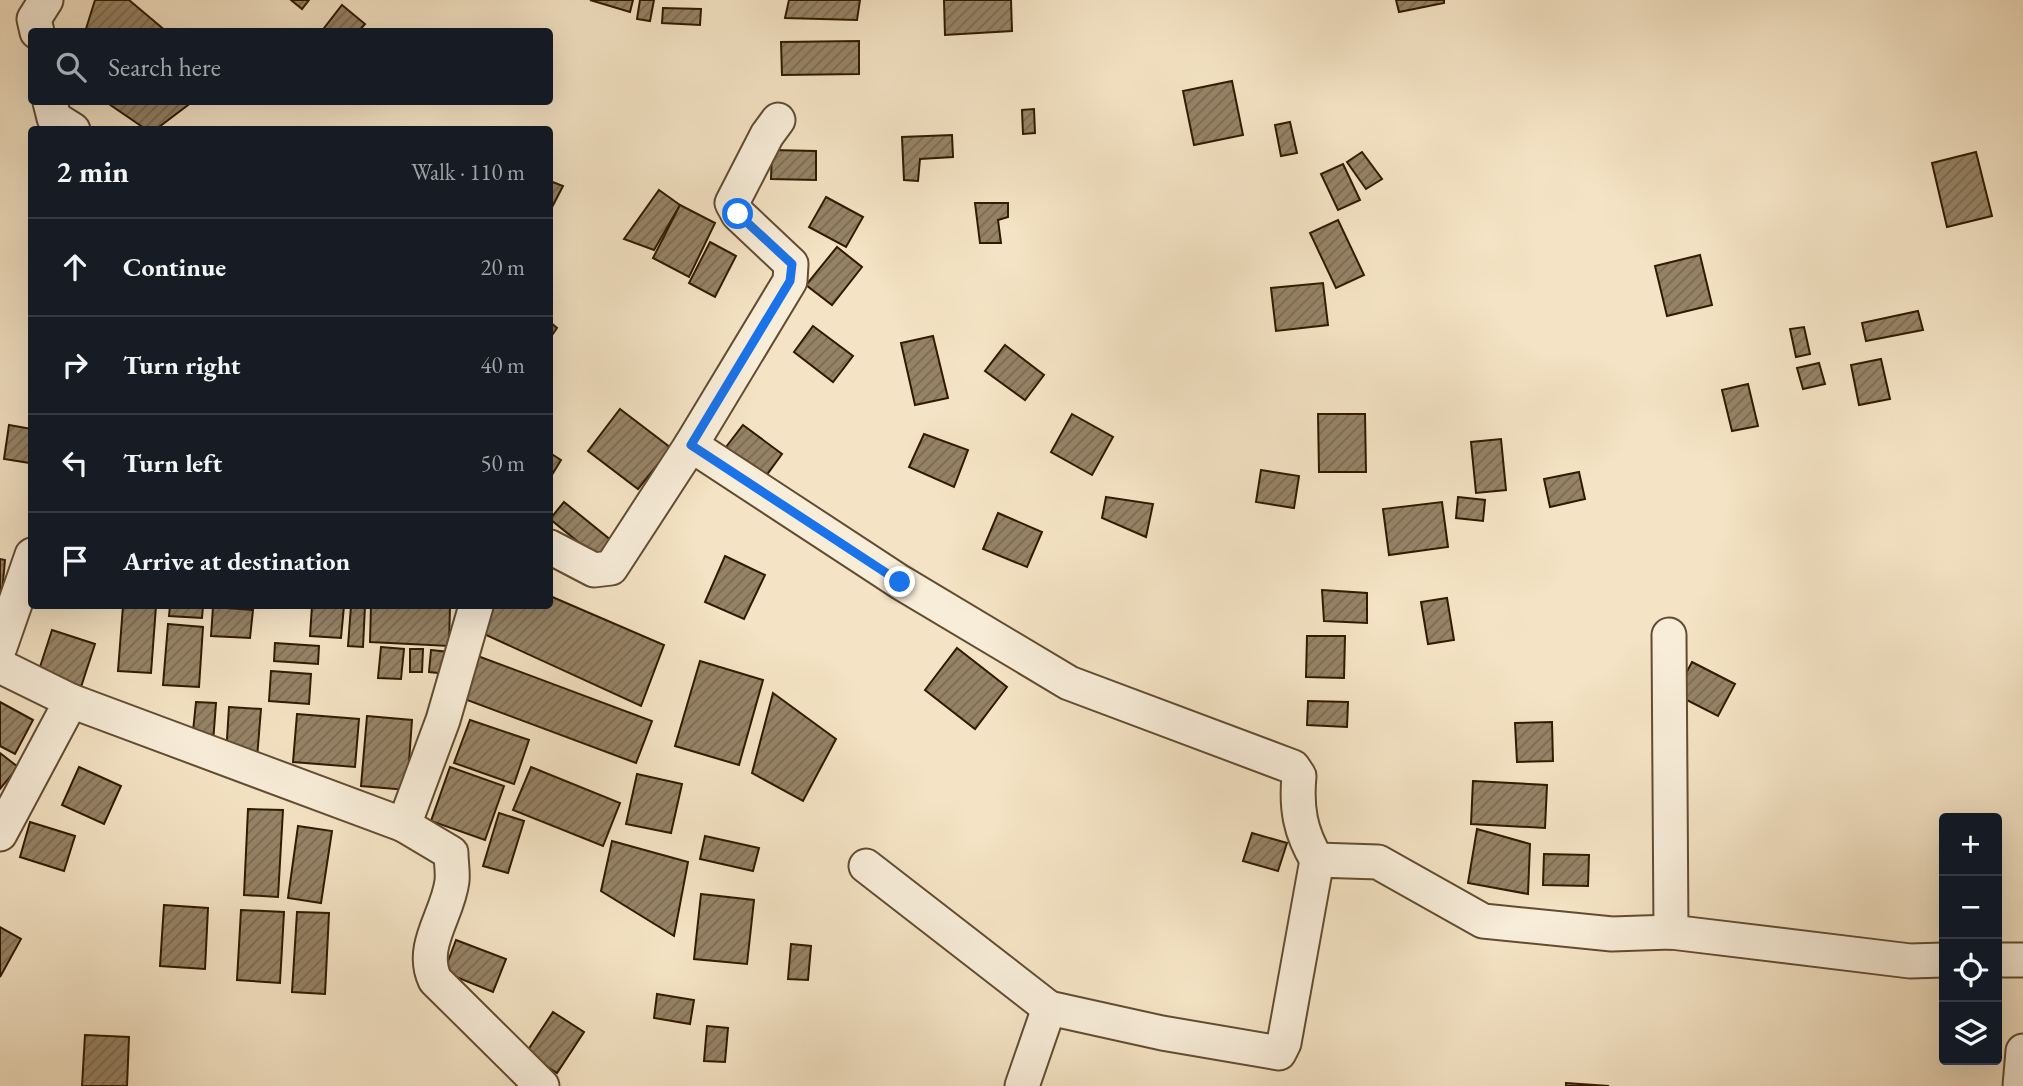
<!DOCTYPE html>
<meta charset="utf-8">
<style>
:root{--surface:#171b24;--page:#20242c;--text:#f1f3f6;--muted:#9ea1a6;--line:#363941}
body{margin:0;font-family:"EB Garamond",serif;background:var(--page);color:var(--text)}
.controls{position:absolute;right:21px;bottom:21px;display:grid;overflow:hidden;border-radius:7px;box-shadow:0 7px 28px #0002}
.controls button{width:63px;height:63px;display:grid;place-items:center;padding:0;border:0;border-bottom:2px solid var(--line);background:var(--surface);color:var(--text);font:35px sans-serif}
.stop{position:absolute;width:21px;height:21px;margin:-16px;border:5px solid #1a73e8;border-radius:50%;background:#fff}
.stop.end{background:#1a73e8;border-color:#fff;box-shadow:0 2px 7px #0008}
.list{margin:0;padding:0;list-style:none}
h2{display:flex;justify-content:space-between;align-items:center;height:91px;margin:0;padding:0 28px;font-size:30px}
h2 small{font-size:23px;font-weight:400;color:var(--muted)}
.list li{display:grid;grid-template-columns:46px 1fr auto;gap:21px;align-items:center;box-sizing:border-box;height:98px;padding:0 28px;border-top:2px solid var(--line)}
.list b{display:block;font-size:26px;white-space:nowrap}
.list em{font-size:23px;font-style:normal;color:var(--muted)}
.icon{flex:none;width:38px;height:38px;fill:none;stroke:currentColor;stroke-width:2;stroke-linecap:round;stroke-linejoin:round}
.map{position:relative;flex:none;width:2023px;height:1086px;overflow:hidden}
.search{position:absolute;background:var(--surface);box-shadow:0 7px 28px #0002;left:28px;top:28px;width:525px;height:77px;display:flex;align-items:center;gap:18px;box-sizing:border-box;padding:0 24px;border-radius:7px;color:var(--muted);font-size:26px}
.panel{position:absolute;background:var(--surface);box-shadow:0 7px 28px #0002;left:28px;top:126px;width:525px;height:483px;border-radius:7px}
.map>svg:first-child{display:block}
.building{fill:url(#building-hatch);stroke:#311a00;stroke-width:2}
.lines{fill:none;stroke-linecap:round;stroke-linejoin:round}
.minor-casing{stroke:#624c31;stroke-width:37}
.minor{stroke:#f8edd9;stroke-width:33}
.route{stroke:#1a73e8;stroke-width:9}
</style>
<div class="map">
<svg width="2023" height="1086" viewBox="0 0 2023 1086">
<defs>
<pattern id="building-hatch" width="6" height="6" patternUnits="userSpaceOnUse" patternTransform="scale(1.75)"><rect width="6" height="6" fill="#968366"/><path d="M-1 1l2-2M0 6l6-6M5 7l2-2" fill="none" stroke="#7b6a52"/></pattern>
</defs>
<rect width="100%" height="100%" fill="#f4e3c4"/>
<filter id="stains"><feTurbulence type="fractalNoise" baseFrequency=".00286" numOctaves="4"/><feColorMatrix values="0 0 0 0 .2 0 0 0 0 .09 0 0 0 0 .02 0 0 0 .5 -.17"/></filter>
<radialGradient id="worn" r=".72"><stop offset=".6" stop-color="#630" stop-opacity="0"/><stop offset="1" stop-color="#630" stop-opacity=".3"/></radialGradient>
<!-- building -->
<g class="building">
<polygon points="95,0 129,0 167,32 85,32"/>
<polygon points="291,0 309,0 302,9"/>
<polygon points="590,0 633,0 630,12"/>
<polygon points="640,0 654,0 650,21 637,19"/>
<polygon points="789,0 860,0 857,20 785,18"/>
<polygon points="944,0 1011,0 1012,31 945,35"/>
<polygon points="1396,0 1444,0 1444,3 1399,12"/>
<polygon points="342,5 365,24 358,32 321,32"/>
<polygon points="663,8 701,9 700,25 662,23"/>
<polygon points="859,41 859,74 782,75 781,42"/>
<polygon points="1232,81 1243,135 1194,145 1183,91"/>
<polygon points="106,102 192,102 155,130 147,130"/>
<polygon points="1034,109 1035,133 1023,134 1022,110"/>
<polygon points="1290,122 1297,153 1281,156 1275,125"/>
<polygon points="952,135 953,157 920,159 918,181 904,180 902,137"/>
<polygon points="772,150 816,151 816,180 771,179"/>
<polygon points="1362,152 1382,179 1366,189 1347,162"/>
<polygon points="1976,152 1992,216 1947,227 1932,163"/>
<polygon points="1343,164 1360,200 1338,210 1321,174"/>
<polygon points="550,181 563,186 550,211"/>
<polygon points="659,190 680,205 654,250 624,239"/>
<polygon points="826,197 863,217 846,247 809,227"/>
<polygon points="975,203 1008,203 1008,217 998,220 1001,243 980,243"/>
<polygon points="680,205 715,223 689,277 653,258"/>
<polygon points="1338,220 1364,275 1336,288 1310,233"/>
<polygon points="710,242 736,256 715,297 689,283"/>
<polygon points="837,247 862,267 832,305 806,285"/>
<polygon points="1700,255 1712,305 1667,316 1655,266"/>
<polygon points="1323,283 1328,325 1276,331 1271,288"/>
<polygon points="1918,311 1923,330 1866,341 1862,323"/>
<polygon points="550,322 557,328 550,338"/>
<polygon points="813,326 853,356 833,382 794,352"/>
<polygon points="1804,327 1810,354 1796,357 1790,329"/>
<polygon points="933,336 948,398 915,405 901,343"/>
<polygon points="1005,345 1044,375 1025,400 985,371"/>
<polygon points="1881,359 1890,399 1859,405 1851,365"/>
<polygon points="1819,363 1825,384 1803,389 1797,368"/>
<polygon points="1748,384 1758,426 1732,431 1722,390"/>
<polygon points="620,409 671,448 638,489 588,451"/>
<polygon points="1072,414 1113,437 1092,475 1051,452"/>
<polygon points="1318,414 1365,414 1366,472 1319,472"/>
<polygon points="9,425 32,429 30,463 4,459"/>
<polygon points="743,425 782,454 763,480 723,451"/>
<polygon points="924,434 968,450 954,487 909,467"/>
<polygon points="1501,439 1506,490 1476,493 1471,442"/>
<polygon points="550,453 561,460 550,478"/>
<polygon points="1261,470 1299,476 1294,508 1256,502"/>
<polygon points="1579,472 1585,499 1550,507 1544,479"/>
<polygon points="1106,497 1153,504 1146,537 1102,518"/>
<polygon points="1458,497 1485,500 1483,521 1456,518"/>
<polygon points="564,502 612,541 598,558 550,519"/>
<polygon points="1442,502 1448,547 1389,555 1383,509"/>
<polygon points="998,513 1042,532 1027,567 983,549"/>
<polygon points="725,556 765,575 744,619 705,602"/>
<polygon points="0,559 5,560 0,615"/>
<polygon points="1322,590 1367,593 1367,623 1324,621"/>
<polygon points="550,596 664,645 641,706 484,634 494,606 550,606"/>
<polygon points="1447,598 1454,640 1428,644 1421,602"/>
<polygon points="123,606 156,606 151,673 118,671"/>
<polygon points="170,606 203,606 202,618 169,616"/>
<polygon points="312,606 344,606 341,638 310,636"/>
<polygon points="351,606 365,606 363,647 348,646"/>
<polygon points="371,606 450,606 449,646 370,642"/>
<polygon points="213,607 253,610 250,638 211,636"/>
<polygon points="168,624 203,627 199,687 163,685"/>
<polygon points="52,630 95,644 81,687 38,673"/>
<polygon points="1307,636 1345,636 1344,678 1306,677"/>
<polygon points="275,643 319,646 318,664 274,661"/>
<polygon points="381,647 404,649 401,679 378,678"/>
<polygon points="957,648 1007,687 975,729 925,690"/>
<polygon points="410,649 423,649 422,672 410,672"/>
<polygon points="431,650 449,652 448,674 429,672"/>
<polygon points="475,655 652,721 636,763 459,697"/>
<polygon points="700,661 763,680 739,765 675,746"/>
<polygon points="1692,662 1735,684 1718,716 1675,694"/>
<polygon points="271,671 311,674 309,704 269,701"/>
<polygon points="773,693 836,739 803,801 752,773"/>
<polygon points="1308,701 1348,702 1347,727 1307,725"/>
<polygon points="0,702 33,720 15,754 0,746"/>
<polygon points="196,702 216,703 213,743 192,741"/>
<polygon points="229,707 261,709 257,758 226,755"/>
<polygon points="297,714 359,719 355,767 293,762"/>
<polygon points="367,716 412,720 407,790 361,786"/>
<polygon points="470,720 529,740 514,784 454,763"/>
<polygon points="1552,722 1553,761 1517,762 1515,723"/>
<polygon points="0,753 18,767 0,789"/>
<polygon points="79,767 121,786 104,824 62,805"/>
<polygon points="450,767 504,786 485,840 431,821"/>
<polygon points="531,767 620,803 603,846 513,810"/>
<polygon points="637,774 682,784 671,833 626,824"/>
<polygon points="1473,781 1547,785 1545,828 1471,824"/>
<polygon points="248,809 283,810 278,897 244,895"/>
<polygon points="499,813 524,821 508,873 483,866"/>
<polygon points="30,822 75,836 64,871 20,857"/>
<polygon points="298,826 332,831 321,903 288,898"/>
<polygon points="1477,829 1530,844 1528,894 1468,883"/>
<polygon points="1252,833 1287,843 1278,871 1243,861"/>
<polygon points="705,836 759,848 753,871 700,859"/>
<polygon points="612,841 688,862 674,936 601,891"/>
<polygon points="1544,854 1589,855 1588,886 1543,885"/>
<polygon points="701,894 754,900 747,964 694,959"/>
<polygon points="164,905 208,908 205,969 160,966"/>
<polygon points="241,910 284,912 280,983 237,980"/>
<polygon points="297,912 329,913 325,994 292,992"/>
<polygon points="0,927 21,939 0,977"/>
<polygon points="456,940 506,959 493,992 444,972"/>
<polygon points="791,944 811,946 808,980 788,979"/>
<polygon points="657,994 694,1000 690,1024 654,1018"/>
<polygon points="553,1012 584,1032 557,1073 526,1053"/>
<polygon points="707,1026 728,1028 725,1062 704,1061"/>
<polygon points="85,1035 129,1037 127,1086 82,1086"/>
<polygon points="1566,1083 1609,1086 1566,1086"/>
</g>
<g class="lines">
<defs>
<g id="minor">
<polyline points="37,32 34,19 46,0"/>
<polyline points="50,102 54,118 73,130"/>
<path d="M691,445L900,582L1069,683L1293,767L1299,776C1296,808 1300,832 1317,860"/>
<polyline points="550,547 594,570 611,568 691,445 790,281 791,264 738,214 732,203 767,135 778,120"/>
<polyline points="1669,635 1671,932"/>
<polyline points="0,647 32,555"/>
<polyline points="0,666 71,701 0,834"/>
<polyline points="71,701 404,825 443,720 476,606"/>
<path d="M404,825L451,853C451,862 453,872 452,881C448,915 419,946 435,980L542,1086"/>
<polyline points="866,866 1049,1008"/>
<polyline points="1997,960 2023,960"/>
<polyline points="1022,1086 1049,1008 1162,1033 1279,1053 1284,1043 1317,860 1378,862 1483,921 1612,934 1671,932 1910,961 1944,960"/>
<polyline points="2020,1086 2023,1051"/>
</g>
</defs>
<!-- minor casing -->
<use href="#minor" class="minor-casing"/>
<!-- minor -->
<use href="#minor" class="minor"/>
</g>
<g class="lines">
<!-- route -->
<polyline class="route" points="738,214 792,264 790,281 691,445 900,582"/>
</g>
<rect width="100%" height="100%" filter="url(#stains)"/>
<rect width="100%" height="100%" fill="url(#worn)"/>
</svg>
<div class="controls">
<button>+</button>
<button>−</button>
<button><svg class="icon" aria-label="locate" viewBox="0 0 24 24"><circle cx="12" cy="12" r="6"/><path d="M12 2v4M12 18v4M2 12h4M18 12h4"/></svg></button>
<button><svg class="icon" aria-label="layers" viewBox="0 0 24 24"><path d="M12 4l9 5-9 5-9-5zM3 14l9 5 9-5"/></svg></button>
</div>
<div class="stop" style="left:738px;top:214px"></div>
<div class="stop end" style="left:900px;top:582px"></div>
<div class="search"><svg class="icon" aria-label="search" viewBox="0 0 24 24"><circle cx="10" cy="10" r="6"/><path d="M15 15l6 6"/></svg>Search here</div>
<section class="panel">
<h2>2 min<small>Walk · 110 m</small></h2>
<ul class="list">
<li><svg class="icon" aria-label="ahead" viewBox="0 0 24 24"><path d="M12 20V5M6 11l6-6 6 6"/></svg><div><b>Continue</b></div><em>20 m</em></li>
<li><svg class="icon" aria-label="right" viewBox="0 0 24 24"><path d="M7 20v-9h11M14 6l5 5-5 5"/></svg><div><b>Turn right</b></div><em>40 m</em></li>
<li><svg class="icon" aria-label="left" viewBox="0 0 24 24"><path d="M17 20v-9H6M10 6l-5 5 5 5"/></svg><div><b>Turn left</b></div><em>50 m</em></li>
<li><svg class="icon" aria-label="arrive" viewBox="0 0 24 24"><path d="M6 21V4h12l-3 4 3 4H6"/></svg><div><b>Arrive at destination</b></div></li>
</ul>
</section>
</div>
